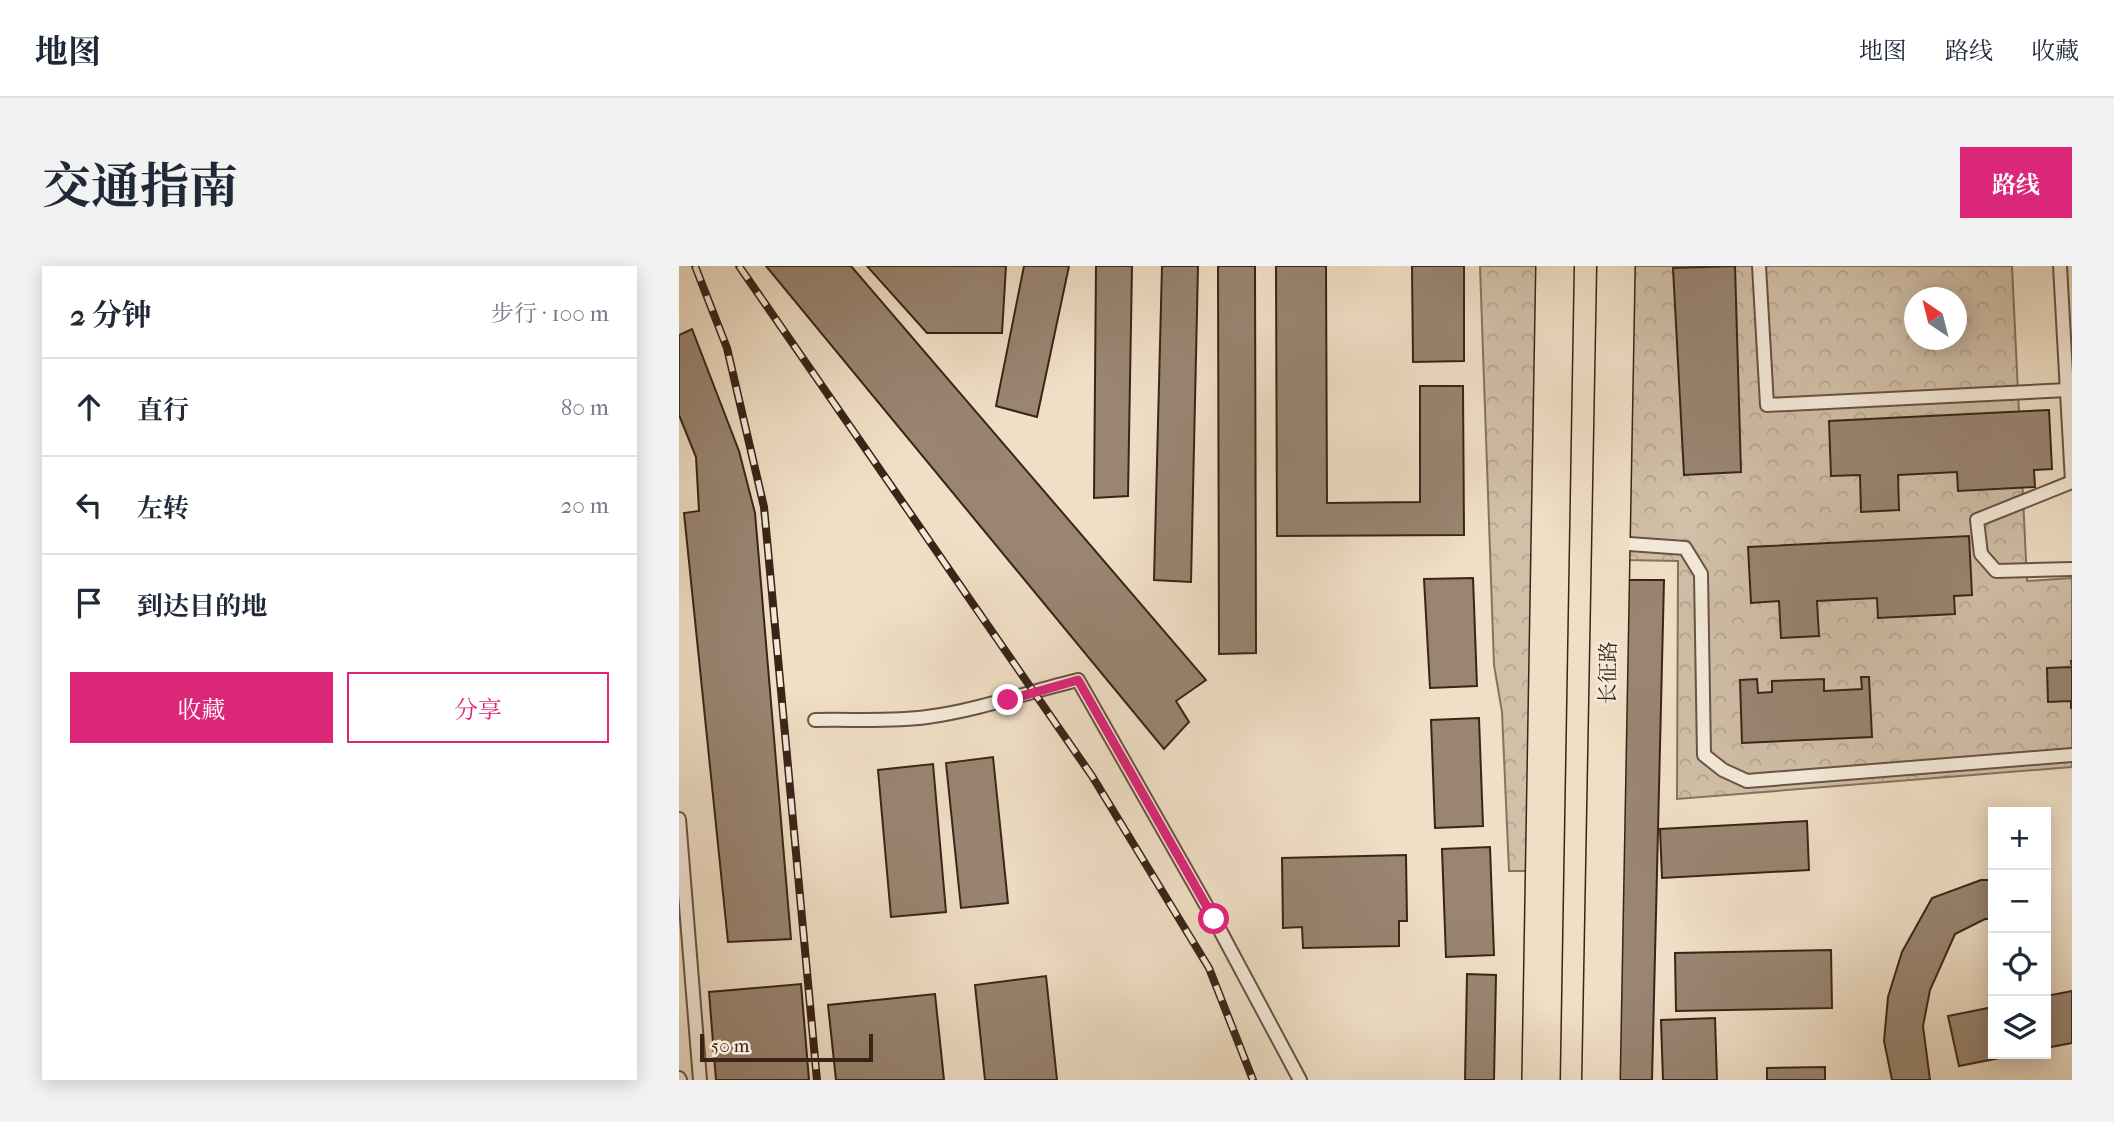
<!DOCTYPE html>
<html lang="zh">
<meta charset="utf-8">
<style>
:root{--surface:#fff;--page:#f2f2f3;--text:#1f2937;--muted:#747a83;--line:#e0e1e3;--accent:#db2777}
body{margin:0;font-family:"IM FELL French Canon","Noto Serif SC",serif;background:var(--page);color:var(--text)}
.controls{position:absolute;right:21px;bottom:21px;display:grid;overflow:hidden;border-radius:0px;box-shadow:0 4px 18px #0003}
.controls button{width:63px;height:63px;display:grid;place-items:center;padding:0;border:0;border-bottom:2px solid var(--line);background:var(--surface);color:var(--text);font:35px sans-serif}
.compass{position:absolute;left:1225px;top:21px;width:63px;height:63px;border-radius:50%;background:var(--surface);box-shadow:0 4px 18px #0003;rotate:325deg}
.scale{position:absolute;left:21px;bottom:18px;width:173px;box-sizing:border-box;padding-left:7px;border:4px solid #3a2418;border-top:0;font-size:19px;line-height:24px;white-space:nowrap;color:#3a2418;-webkit-text-stroke:5px #f5eada;paint-order:stroke}
.stop{position:absolute;width:21px;height:21px;margin:-16px;border:5px solid #db2777;border-radius:50%;background:#fff}
.stop.end{background:#db2777;border-color:#fff;box-shadow:0 2px 7px #0008}
.list{margin:0;padding:0;list-style:none}
h2{display:flex;justify-content:space-between;align-items:center;height:91px;margin:0;padding:0 28px;font-size:30px}
h2 small{font-size:23px;font-weight:400;color:var(--muted)}
.list li{display:grid;grid-template-columns:46px 1fr auto;gap:21px;align-items:center;box-sizing:border-box;height:98px;padding:0 28px;border-top:2px solid var(--line)}
.list b{display:block;font-size:26px;white-space:nowrap}
.list em{font-size:23px;font-style:normal;color:var(--muted)}
.actions{display:flex;gap:14px;padding:21px 28px}
.actions a{flex:1;padding:16px 0;border:2px solid var(--accent);border-radius:0px;text-align:center;font-size:24px;color:var(--accent)}
.actions .main{background:var(--accent);color:#fff}
.icon{flex:none;width:38px;height:38px;fill:none;stroke:currentColor;stroke-width:2;stroke-linecap:round;stroke-linejoin:round}
.map{position:relative;flex:none;width:1393px;height:814px;overflow:hidden;border-radius:0px}
header{display:flex;align-items:center;gap:42px;box-sizing:border-box;height:98px;padding:0 35px;background:var(--surface);border-bottom:2px solid var(--line)}
header strong{font-size:33px}
nav{display:flex;gap:38px;margin-inline-start:auto;font-size:24px}
.intro{display:flex;align-items:center;justify-content:space-between;box-sizing:border-box;height:168px;padding:0 42px}
h1{margin:0;font-size:49px}
.button{padding:18px 32px;border-radius:0px;background:var(--accent);color:#fff;font-size:24px;font-weight:700}
main{display:flex;gap:42px;padding:0 42px}
aside{flex:1;background:var(--surface);border-radius:0px;box-shadow:0 4px 18px #0003}
.map>svg:first-child{display:block}
.forest{fill:url(#forest-crowns);stroke:#867260;stroke-width:2;fill-rule:evenodd}
.building{fill:#998572;stroke:#3a2418;stroke-width:2}
.lines{fill:none;stroke-linecap:round;stroke-linejoin:round}
.lane-casing{stroke:#685344;stroke-width:16}
.primary-casing{stroke:#3a2418;stroke-width:40}
.lane{stroke:#f5eada;stroke-width:12}
.primary{stroke:#f0dfc6;stroke-width:37}
.rail-casing{stroke:#3a2418;stroke-width:8}
.rail{stroke:#f5eada;stroke-width:5;stroke-dasharray:16;stroke-linecap:butt}
.route{stroke:#db2777;stroke-width:9}
.labels{text-anchor:middle;stroke-width:5;stroke-linejoin:round;paint-order:stroke}
.street-label{font-size:21px;fill:#3a2418;stroke:#f5eada}
</style>
<header>
<strong>地图</strong>
<nav><a>地图</a><a>路线</a><a>收藏</a></nav>
</header>
<div class="intro"><h1>交通指南</h1><a class="button">路线</a></div>
<main>
<aside>
<h2>2 分钟<small>步行 · 100 m</small></h2>
<ul class="list">
<li><svg class="icon" aria-label="ahead" viewBox="0 0 24 24"><path d="M12 20V5M6 11l6-6 6 6"/></svg><div><b>直行</b></div><em>80 m</em></li>
<li><svg class="icon" aria-label="left" viewBox="0 0 24 24"><path d="M17 20v-9H6M10 6l-5 5 5 5"/></svg><div><b>左转</b></div><em>20 m</em></li>
<li><svg class="icon" aria-label="arrive" viewBox="0 0 24 24"><path d="M6 21V4h12l-3 4 3 4H6"/></svg><div><b>到达目的地</b></div></li>
</ul>
<div class="actions"><a class="main">收藏</a><a>分享</a></div>
</aside>
<div class="map">
<svg width="1393" height="814" viewBox="0 0 1393 814">
<defs>
<pattern id="forest-crowns" width="20" height="18" patternUnits="userSpaceOnUse" patternTransform="scale(1.75)"><rect width="20" height="18" fill="#d1bfa8"/><path d="M2 6a3 3 0 1 1 6 0M12 15a3 3 0 1 1 6 0" fill="none" stroke="#b4a490"/></pattern>
</defs>
<rect width="100%" height="100%" fill="#f0dfc6"/>
<filter id="stains"><feTurbulence type="fractalNoise" baseFrequency=".00286" numOctaves="4"/><feColorMatrix values="0 0 0 0 .2 0 0 0 0 .09 0 0 0 0 .02 0 0 0 .5 -.17"/></filter>
<radialGradient id="worn" r=".72"><stop offset=".6" stop-color="#630" stop-opacity="0"/><stop offset="1" stop-color="#630" stop-opacity=".3"/></radialGradient>
<!-- forest -->
<g class="forest">
<polygon points="801,0 862,0 853,605 830,605 823,446 815,399"/>
<path d="M954,0H1333L1348,315L1393,312V501L998,533L999,295L947,294ZM1236,32H1278V74H1236Z"/>
</g>
<!-- building -->
<g class="building">
<polygon points="87,0 172,0 527,414 497,435 510,456 485,483"/>
<polygon points="188,0 327,0 323,67 248,67"/>
<polygon points="345,0 390,0 358,151 317,140"/>
<polygon points="417,0 453,0 449,230 415,232"/>
<polygon points="483,0 519,0 512,316 475,314"/>
<polygon points="539,0 576,0 577,387 540,388"/>
<polygon points="597,0 647,0 648,237 741,236 741,120 784,120 785,269 598,270"/>
<polygon points="733,0 785,0 785,95 734,96"/>
<polygon points="1056,0 1062,206 1005,209 994,2"/>
<polygon points="13,63 60,185 76,247 112,673 49,676 5,247 20,245 17,191 0,149 0,69"/>
<polygon points="1370,144 1373,203 1355,204 1356,221 1279,225 1278,206 1219,209 1220,244 1182,246 1181,209 1152,210 1150,155"/>
<polygon points="1290,270 1293,329 1275,330 1276,348 1199,352 1198,332 1138,335 1140,370 1102,372 1100,335 1072,337 1069,281"/>
<polygon points="794,312 798,420 751,422 745,313"/>
<polygon points="944,314 985,314 973,814 933,814"/>
<polygon points="1392,395 1393,395 1393,442 1392,442 1392,435 1369,436 1368,402 1393,401"/>
<polygon points="1182,411 1190,411 1193,471 1063,477 1061,414 1078,413 1079,427 1093,426 1093,415 1145,413 1145,425 1183,423"/>
<polygon points="800,452 804,560 756,562 752,454"/>
<polygon points="314,491 329,637 282,642 267,497"/>
<polygon points="254,498 267,646 212,651 199,504"/>
<polygon points="1128,555 1130,604 983,612 981,563"/>
<polygon points="811,581 815,689 767,691 763,583"/>
<polygon points="727,589 728,655 720,655 720,680 624,682 623,661 604,662 603,592"/>
<polygon points="1302,614 1314,614 1314,653 1306,653 1276,668 1251,724 1244,760 1251,814 1213,814 1205,775 1209,731 1223,686 1253,632"/>
<polygon points="1152,684 1153,742 997,745 996,687"/>
<polygon points="788,708 817,709 815,814 786,814"/>
<polygon points="367,710 378,814 306,814 296,719"/>
<polygon points="122,718 130,814 37,814 30,726"/>
<polygon points="1393,725 1393,777 1367,782 1367,730"/>
<polygon points="256,728 265,814 157,814 149,739"/>
<polygon points="1314,741 1314,788 1341,788 1280,800 1269,750"/>
<polygon points="1036,752 1038,814 984,814 982,754"/>
<polygon points="1146,801 1146,814 1088,814 1088,802"/>
</g>
<g class="lines">
<defs>
<g id="lane">
<polyline points="1080,0 1088,139 1388,124"/>
<polyline points="1381,0 1393,216"/>
<polyline points="1393,216 1298,254 1302,288 1317,305 1393,303"/>
<polyline points="936,277 1006,282 1022,308 1025,489 1044,504 1068,515 1393,489"/>
<path d="M136,454C172,453 212,456 248,451C300,444 349,426 399,414L535,653L621,814"/>
<polyline points="0,553 21,814"/>
<polyline points="0,812 1,814"/>
</g>
<g id="primary">
<polyline points="862,814 876,0"/>
<polyline points="922,814 937,0"/>
</g>
</defs>
<!-- lane casing -->
<use href="#lane" class="lane-casing"/>
<!-- primary casing -->
<use href="#primary" class="primary-casing"/>
<!-- lane -->
<use href="#lane" class="lane"/>
<!-- primary -->
<use href="#primary" class="primary"/>
<defs>
<g id="rail">
<polyline points="16,0 48,82 85,241 138,814"/>
<polyline points="60,0 413,510 530,702 574,814"/>
</g>
</defs>
<!-- rail casing -->
<use href="#rail" class="rail-casing"/>
<!-- rail -->
<use href="#rail" class="rail"/>
</g>
<g class="lines">
<!-- route -->
<polyline class="route" points="329,434 399,414 535,653"/>
</g>
<g class="labels">
<!-- street labels -->
<g class="street-label">
<text transform="translate(929 407) rotate(-89)" y="7">长征路</text>
</g>
</g>
<rect width="100%" height="100%" filter="url(#stains)"/>
<rect width="100%" height="100%" fill="url(#worn)"/>
</svg>
<div class="controls">
<button>+</button>
<button>−</button>
<button><svg class="icon" aria-label="locate" viewBox="0 0 24 24"><circle cx="12" cy="12" r="6"/><path d="M12 2v4M12 18v4M2 12h4M18 12h4"/></svg></button>
<button><svg class="icon" aria-label="layers" viewBox="0 0 24 24"><path d="M12 4l9 5-9 5-9-5zM3 14l9 5 9-5"/></svg></button>
</div>
<svg class="compass" viewBox="-18 -18 36 36"><path d="M0-13l5 13h-10z" fill="#e53935"/><path d="M0 13l5-13h-10z" fill="#747a83"/></svg>
<div class="scale">50 m</div>
<div class="stop" style="left:535px;top:653px"></div>
<div class="stop end" style="left:329px;top:434px"></div>
</div>
</main>
